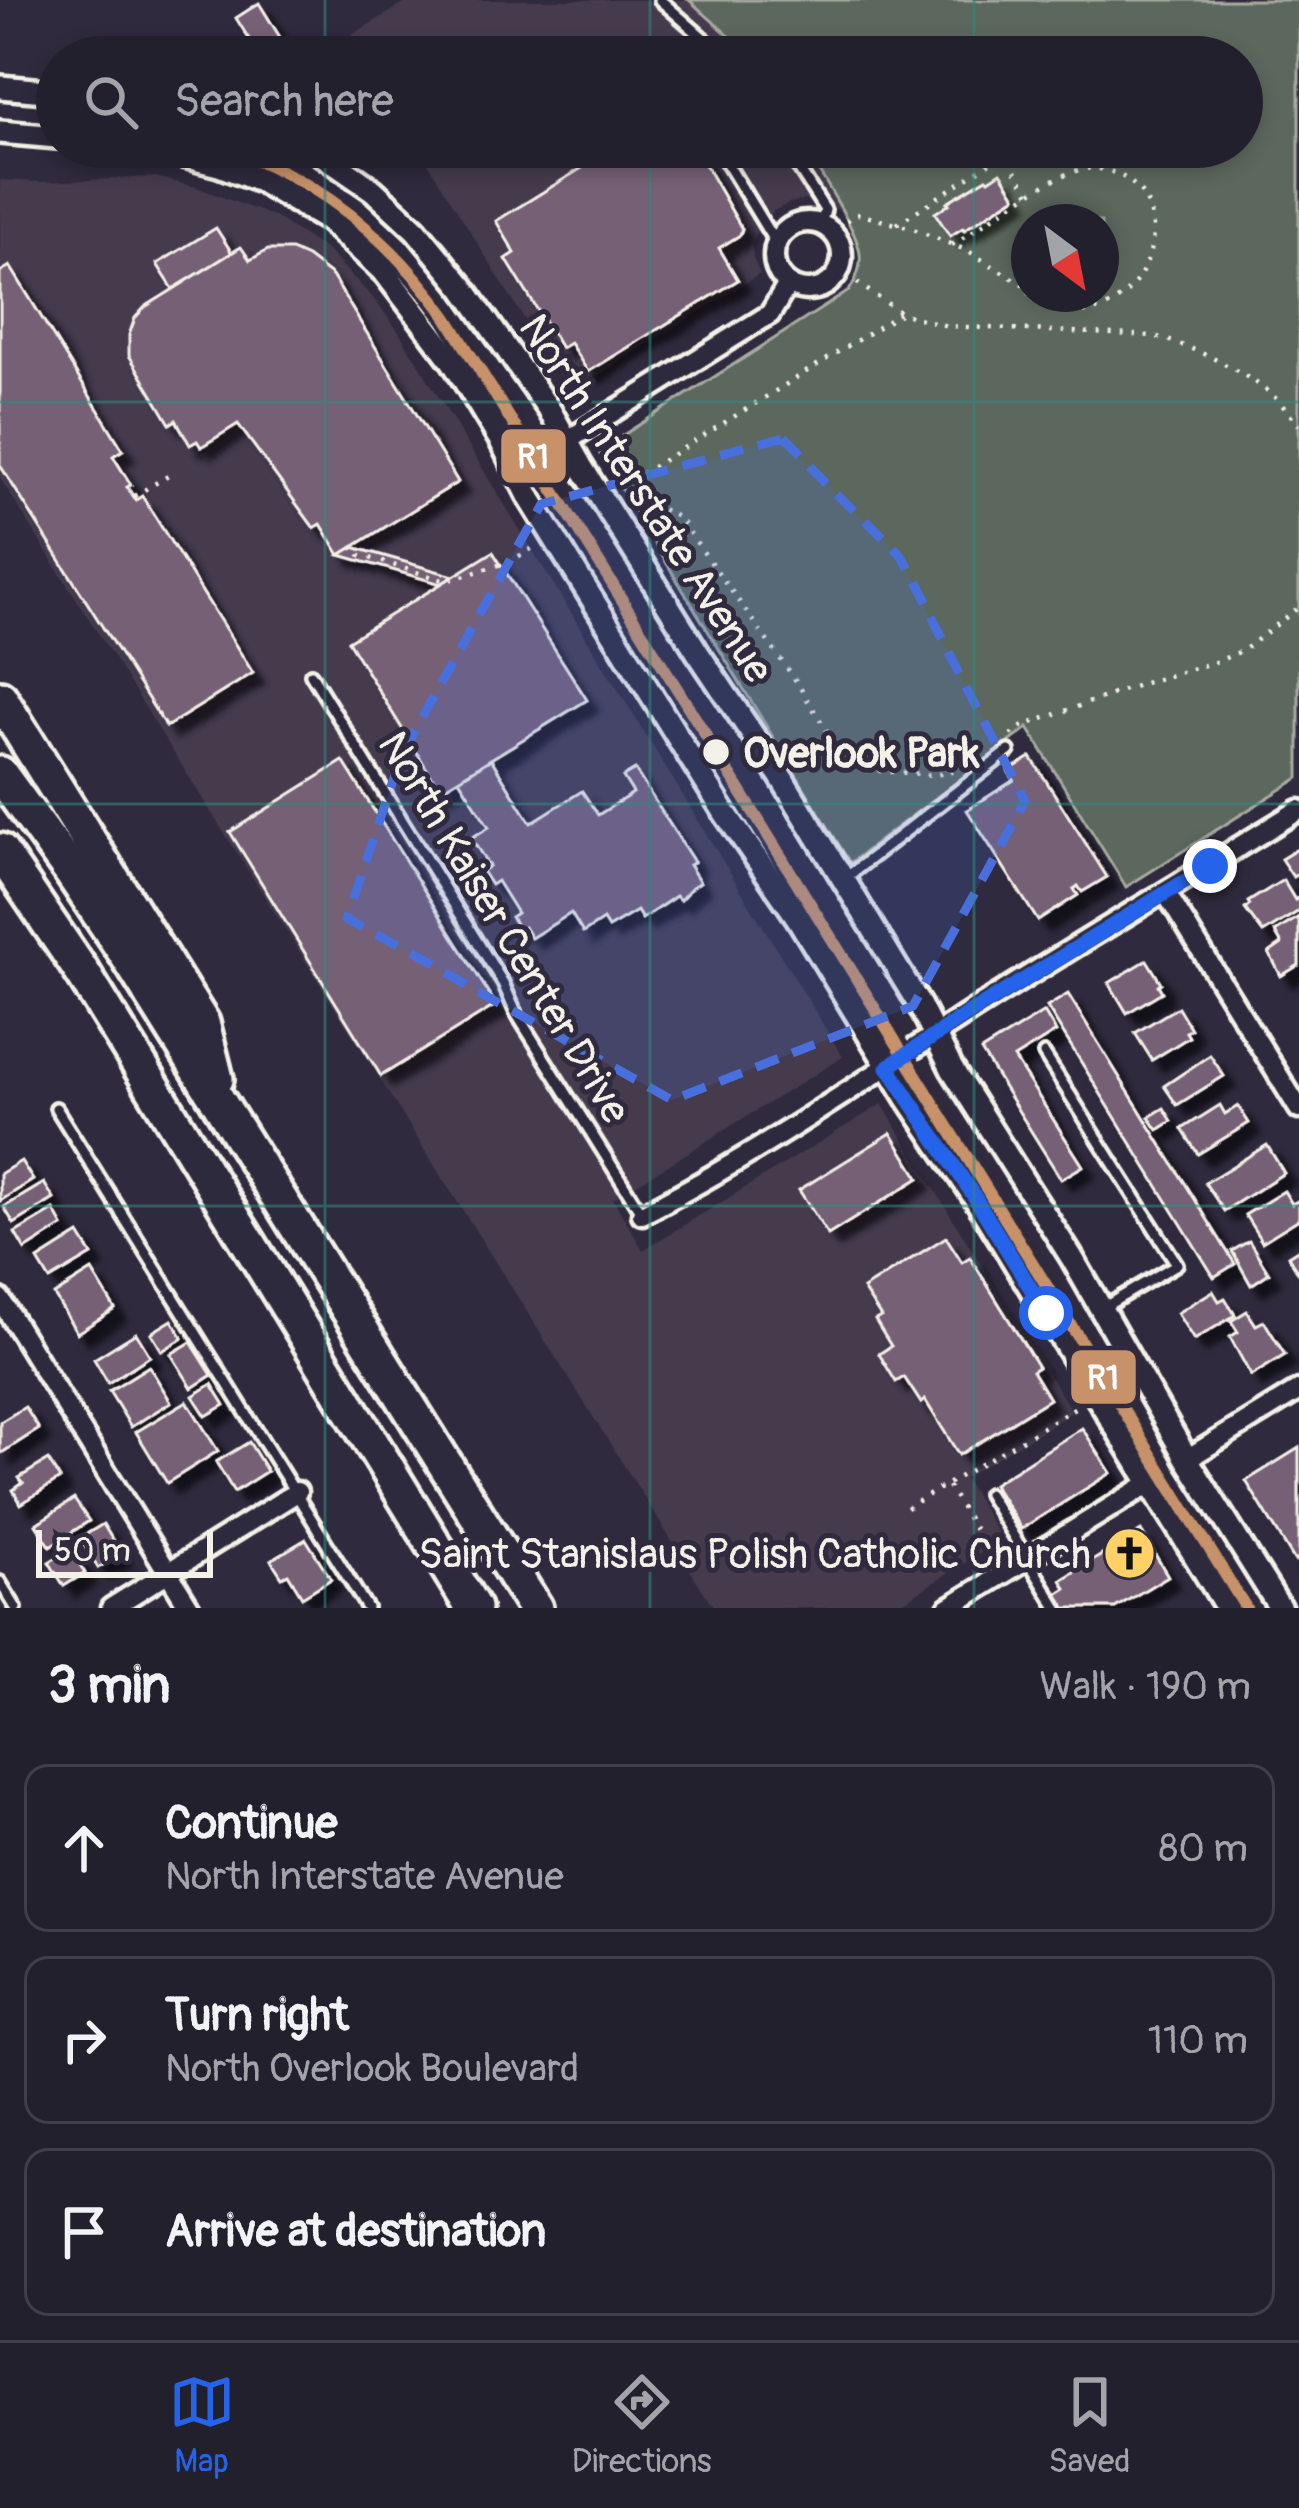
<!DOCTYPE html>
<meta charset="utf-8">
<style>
:root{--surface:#23202e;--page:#2b2836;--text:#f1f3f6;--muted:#a3a3aa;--line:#403e4a;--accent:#2563eb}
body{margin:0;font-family:Pangolin,sans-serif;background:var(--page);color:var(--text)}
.compass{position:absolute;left:1011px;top:204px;width:108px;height:108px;border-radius:50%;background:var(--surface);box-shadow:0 6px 18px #0003;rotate:148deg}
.scale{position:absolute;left:36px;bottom:30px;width:177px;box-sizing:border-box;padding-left:12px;border:6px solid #f4f1e8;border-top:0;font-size:33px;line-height:42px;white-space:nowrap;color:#f4f1e8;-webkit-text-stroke:9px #2f2a3d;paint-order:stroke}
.stop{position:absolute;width:36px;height:36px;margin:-27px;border:9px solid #2563eb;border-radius:50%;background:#fff}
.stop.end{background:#2563eb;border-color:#fff;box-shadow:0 3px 12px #0008}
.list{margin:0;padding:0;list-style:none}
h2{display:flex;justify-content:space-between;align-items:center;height:156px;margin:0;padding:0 48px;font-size:51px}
h2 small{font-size:39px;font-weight:400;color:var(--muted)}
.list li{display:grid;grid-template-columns:78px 1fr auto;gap:36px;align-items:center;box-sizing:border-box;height:168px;margin:0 24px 24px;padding:0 24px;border:3px solid var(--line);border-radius:24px}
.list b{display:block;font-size:45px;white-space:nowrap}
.list p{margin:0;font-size:39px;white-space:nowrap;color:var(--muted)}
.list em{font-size:39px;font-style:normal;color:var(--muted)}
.icon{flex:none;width:66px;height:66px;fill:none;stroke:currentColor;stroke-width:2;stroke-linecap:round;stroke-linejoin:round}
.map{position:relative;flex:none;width:1299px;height:1608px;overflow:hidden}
.search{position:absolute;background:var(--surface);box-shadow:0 6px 18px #0003;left:36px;right:36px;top:36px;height:132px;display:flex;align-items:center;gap:30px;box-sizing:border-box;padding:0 42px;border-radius:66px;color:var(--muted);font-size:45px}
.sheet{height:732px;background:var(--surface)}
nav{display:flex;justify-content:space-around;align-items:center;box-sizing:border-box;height:168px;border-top:3px solid var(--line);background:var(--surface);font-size:33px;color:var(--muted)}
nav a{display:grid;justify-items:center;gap:6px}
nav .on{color:var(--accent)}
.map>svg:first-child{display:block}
.built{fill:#443a4e}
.green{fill:#5c685d;stroke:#a8aca2;stroke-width:3;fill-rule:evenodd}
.building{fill:#766075;stroke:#f4f1e8;stroke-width:3;filter:url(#shadow)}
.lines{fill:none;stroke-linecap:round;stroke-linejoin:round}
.service-casing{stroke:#f4f1e8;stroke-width:18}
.minor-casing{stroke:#f4f1e8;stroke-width:27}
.tertiary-casing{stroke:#f4f1e8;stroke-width:30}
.motorway-casing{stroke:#f4f1e8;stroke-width:42}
.path{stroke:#f4f1e8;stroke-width:4.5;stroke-dasharray:3 9;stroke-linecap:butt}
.service{stroke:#2f2a3d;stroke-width:9}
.minor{stroke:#2f2a3d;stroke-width:18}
.tertiary{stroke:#2f2a3d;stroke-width:21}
.motorway{stroke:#2f2a3d;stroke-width:33}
.rail-1-casing{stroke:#2f2a3d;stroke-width:21}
.rail-1{stroke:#c7916a;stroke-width:12}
.route{stroke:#2563eb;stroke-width:15}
.marked{fill:#486fdb;fill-opacity:0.2;stroke:#486fdb;stroke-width:9;stroke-dasharray:24 15;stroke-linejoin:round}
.grid{fill:none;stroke:#318880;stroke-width:3;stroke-opacity:0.55}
.stop-dot{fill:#f4f1e8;stroke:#2f2a3d;stroke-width:4.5}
.labels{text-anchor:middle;stroke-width:10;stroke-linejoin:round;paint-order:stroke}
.street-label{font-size:42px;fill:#f4f1e8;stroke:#2f2a3d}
.stop-label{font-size:42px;font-weight:bold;fill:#f4f1e8;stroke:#2f2a3d;text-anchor:start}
.poi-label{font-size:42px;fill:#f4f1e8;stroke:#2f2a3d;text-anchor:end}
.line-badge{stroke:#2f2a3d;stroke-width:4.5}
.badge-label{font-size:33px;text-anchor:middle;font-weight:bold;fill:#fff}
</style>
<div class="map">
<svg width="1299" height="1608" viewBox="0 0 1299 1608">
<defs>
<filter id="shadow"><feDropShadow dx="11" dy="11" stdDeviation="3" flood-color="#0009"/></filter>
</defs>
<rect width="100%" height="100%" fill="#2f2a3d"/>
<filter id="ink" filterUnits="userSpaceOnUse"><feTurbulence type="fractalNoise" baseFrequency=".00833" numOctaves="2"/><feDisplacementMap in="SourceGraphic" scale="24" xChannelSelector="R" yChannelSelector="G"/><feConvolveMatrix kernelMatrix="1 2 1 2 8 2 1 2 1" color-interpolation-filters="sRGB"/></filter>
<g filter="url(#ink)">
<!-- built -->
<g class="built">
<polygon points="410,0 689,0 753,57 363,57 350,36"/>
<polygon points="418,147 804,147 841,212 828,203 809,199 789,203 774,211 757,230 752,245 753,258 760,274 570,393"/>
<polygon points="155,177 196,187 275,217 328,251 374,299 399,332 843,1057 613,1199 643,1250 882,1104 1072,1412 964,1478 1002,1540 893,1608 714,1608 0,478 0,180 40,182"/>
</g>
<!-- green -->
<path class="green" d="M689,0H1299V778L1126,887L1028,728L850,863L598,451L849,291C856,280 862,268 860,254C858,231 818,170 804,147H1242V57H753ZM1029,222H1101V294H1029Z"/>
<!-- building -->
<g class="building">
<polygon points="259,3 283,42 260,57 236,18"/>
<polygon points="616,147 659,147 666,159 686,147 695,147 742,229 740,235 719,248 738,280 588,372 570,343 561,348 506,259 515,253 496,221"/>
<polygon points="1001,172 1016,196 964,230 963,228 950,236 935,213 949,204 947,202 987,178 989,180"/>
<polygon points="216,228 232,253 173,289 157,264"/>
<polygon points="241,247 250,260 268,250 291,250 307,257 332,276 458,482 340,555 321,524 314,528 238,424 201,447 197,441 190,445 176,420 170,424 129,355 129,335 135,318 145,307"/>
<polygon points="10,266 123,450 113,456 131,485 127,487 136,500 142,496 253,673 166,727 0,465 0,272"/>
<polygon points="353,547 454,576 441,584 340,555"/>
<polygon points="493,552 587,700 440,790 348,641"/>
<polygon points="1031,757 1107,877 1082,892 1078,886 1074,889 1078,895 1038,921 967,810 1014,780 1008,771"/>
<polygon points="491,759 531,823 582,791 598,815 633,793 623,777 635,770 694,862 689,865 700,882 692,887 680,900 676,896 642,919 637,911 608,928 603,920 583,933 571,913 531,938 524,927 519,930 511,917 517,913 497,881 491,885 482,871 489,866 471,838 489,827 459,779"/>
<polygon points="343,761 496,1005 381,1076 230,832"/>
<polygon points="1299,848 1299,873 1293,877 1281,859"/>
<polygon points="1283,880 1295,900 1299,897 1299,911 1263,933 1245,909 1250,905 1248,902"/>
<polygon points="1299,917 1299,965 1281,976 1269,953 1282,944 1275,932"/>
<polygon points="1147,960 1161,983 1158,985 1162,992 1127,1013 1109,983"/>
<polygon points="1068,994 1235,1264 1214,1277 1047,1007"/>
<polygon points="1178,1007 1191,1029 1186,1032 1189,1037 1152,1060 1135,1033"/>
<polygon points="1044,1012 1056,1032 1014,1058 1083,1166 1061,1179 981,1051"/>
<polygon points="1210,1055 1224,1076 1177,1105 1164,1086"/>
<polygon points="1220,1105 1225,1114 1238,1106 1249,1123 1198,1154 1182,1129"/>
<polygon points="1164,1108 1172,1121 1158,1130 1149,1117"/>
<polygon points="891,1133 919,1178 828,1235 799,1190"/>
<polygon points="1267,1145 1284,1173 1224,1211 1205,1183"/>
<polygon points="21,1161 33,1180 0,1201 0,1174"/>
<polygon points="44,1183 54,1199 14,1224 4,1207"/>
<polygon points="1284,1191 1292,1204 1299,1200 1299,1219 1262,1242 1245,1215"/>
<polygon points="54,1210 63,1226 25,1250 15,1233"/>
<polygon points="79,1234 92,1255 50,1280 38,1260"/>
<polygon points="946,1237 962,1262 970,1257 1038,1367 1032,1371 1049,1399 959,1455 925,1400 921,1403 904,1377 896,1382 879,1354 891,1346 875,1320 881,1317 863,1289"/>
<polygon points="1249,1241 1269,1273 1251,1285 1232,1251"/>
<polygon points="1299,1249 1299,1274 1288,1256"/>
<polygon points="92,1271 115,1309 77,1333 54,1295"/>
<polygon points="1213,1291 1219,1301 1225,1298 1235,1315 1194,1340 1177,1313"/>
<polygon points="1247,1311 1256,1325 1264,1321 1285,1355 1251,1376 1230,1337 1238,1332 1231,1321"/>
<polygon points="172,1320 183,1338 162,1351 151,1333"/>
<polygon points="136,1333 150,1356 108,1383 94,1359"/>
<polygon points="191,1342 212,1375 192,1388 171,1354"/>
<polygon points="149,1366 171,1402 131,1427 109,1391"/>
<polygon points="212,1384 225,1405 206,1416 193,1396"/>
<polygon points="187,1401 218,1451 167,1483 136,1432"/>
<polygon points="25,1407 39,1429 0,1454 0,1422"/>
<polygon points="1082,1428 1111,1473 1021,1529 993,1484"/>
<polygon points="249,1442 267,1471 234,1492 216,1462"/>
<polygon points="1299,1448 1299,1558 1295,1561 1246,1481"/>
<polygon points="48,1460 60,1479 21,1504 13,1490 23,1483 19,1478"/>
<polygon points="74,1499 89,1521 50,1546 36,1524"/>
<polygon points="103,1524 121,1554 98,1568 80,1538"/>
<polygon points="1141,1531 1168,1576 1115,1608 1063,1608 1055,1595 1066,1588 1061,1580"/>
<polygon points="306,1539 331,1579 302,1597 288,1574 282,1577 271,1560"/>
<polygon points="70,1549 85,1573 64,1586 49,1562"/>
</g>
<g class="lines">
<defs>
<g id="service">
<polyline points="660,0 725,57"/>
<polyline points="393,57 399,52"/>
<polyline points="717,147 776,244"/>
<polyline points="785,147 825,210 821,224"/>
<polyline points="311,674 503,983 516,1013 642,1214"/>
<polyline points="843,880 1009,751"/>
<polyline points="1044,1054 1177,1264 1101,1309"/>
<polyline points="56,1108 367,1608"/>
<polyline points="988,1494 1057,1608"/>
<polyline points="0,1582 16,1608"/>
</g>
<g id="minor">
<circle cx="808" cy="256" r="34"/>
<polyline points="517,472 770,314 788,284"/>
<polyline points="1166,893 1299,1109"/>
<path d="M642,1214C751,1158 852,1088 955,1022C1068,949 1184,881 1299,810"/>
<polyline points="0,1299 190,1608"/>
<polyline points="1187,1459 1299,1390"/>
<polyline points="111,1608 297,1492"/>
<polyline points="948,1608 1150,1483"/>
</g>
<g id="tertiary">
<polyline points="0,87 57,92"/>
<polyline points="0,132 57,137"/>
<polyline points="147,147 219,165 260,181 329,221 385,273 453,362 501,441 531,500 680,741 725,813 797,917 907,1097 974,1196 1227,1608"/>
<polyline points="311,147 373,190 416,230 463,287 550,411 581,466 698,653 781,777 862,910 920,1006 952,1069 1072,1258 1187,1459 1280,1608"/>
</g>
<g id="motorway">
<polyline points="0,698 202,1023 216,1079"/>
<polyline points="0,774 72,873 127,955 535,1608"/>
<polyline points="0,851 84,975 473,1608"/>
</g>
</defs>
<!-- service casing -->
<use href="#service" class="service-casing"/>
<!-- minor casing -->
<use href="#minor" class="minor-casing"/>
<!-- tertiary casing -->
<use href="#tertiary" class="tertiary-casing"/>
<!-- motorway casing -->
<use href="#motorway" class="motorway-casing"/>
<!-- path -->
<g class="path">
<polyline points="897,224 996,159 1007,158 1031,195"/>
<polyline points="836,227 858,214 911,228 968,251 1029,288"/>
<path d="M952,245C988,222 1039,181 1079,170C1091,167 1103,169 1115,173C1185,202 1149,310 1082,312C1068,312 1052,301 1040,294"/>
<path d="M840,266L853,280L901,313L947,326L1154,336C1193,347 1234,366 1266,390C1278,399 1289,413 1299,425"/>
<polyline points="601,453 632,480 654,505 679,518 794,678 845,760 867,770 934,775 957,771"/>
<polyline points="632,480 901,313"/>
<polyline points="134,496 173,473"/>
<polyline points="351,548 356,548 360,555 446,581 509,562 533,548"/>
<polyline points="1011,735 1023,726 1141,684 1218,661 1244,650 1299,607"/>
<polyline points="948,1486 992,1558"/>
<polyline points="907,1508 1076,1407"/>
</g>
<!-- service -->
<use href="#service" class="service"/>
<!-- minor -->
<use href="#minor" class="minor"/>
<!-- tertiary -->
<use href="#tertiary" class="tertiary"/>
<!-- motorway -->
<use href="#motorway" class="motorway"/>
<defs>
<path id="rail-1" d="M221,147C316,176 390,238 447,317L1246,1608"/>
</defs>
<!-- rail-1 casing -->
<use href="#rail-1" class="rail-1-casing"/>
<!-- rail-1 -->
<use href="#rail-1" class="rail-1"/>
</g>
</g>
<g class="lines" filter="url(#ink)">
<!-- route -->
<polyline class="route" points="1046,1313 974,1196 888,1067 957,1021 1210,866"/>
</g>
<!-- marked area -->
<path class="marked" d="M782,439L899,557L1025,801L913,1006L672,1100L347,918L402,754L541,504Z"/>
<!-- grid -->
<path class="grid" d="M325,0V57M650,0V57M974,0V57M325,147V1608M650,147V1608M974,147V1608M0,402H1299M0,804H1299M0,1206H1299"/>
<!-- icons -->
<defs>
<symbol id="church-disc" viewBox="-11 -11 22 22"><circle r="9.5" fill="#ffd166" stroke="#2f2a3d"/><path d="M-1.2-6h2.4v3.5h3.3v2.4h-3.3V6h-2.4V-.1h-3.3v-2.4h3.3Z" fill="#111"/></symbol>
</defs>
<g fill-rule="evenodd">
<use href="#church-disc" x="1100" y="1524" width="59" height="59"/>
</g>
<!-- markers -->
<circle class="stop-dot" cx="716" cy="752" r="15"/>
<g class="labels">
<!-- street labels -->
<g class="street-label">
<text transform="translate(647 498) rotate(57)" y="15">North Interstate Avenue</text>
<text transform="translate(505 927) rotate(59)" y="15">North Kaiser Center Drive</text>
</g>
<!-- stop labels -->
<g class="stop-label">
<text x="743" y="767">Overlook Park</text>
</g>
<!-- poi labels -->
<g class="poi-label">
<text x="1091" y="1568">Saint Stanislaus Polish Catholic Church</text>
</g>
</g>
<g class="line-badge">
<rect x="499" y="427" width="69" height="58" rx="12" fill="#c7916a"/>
<rect x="1069" y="1348" width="69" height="58" rx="12" fill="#c7916a"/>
</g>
<g class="badge-label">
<text x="533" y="468">R1</text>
<text x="1103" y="1389">R1</text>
</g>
</svg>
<svg class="compass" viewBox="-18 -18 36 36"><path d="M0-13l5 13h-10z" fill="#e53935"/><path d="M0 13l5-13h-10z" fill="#a3a3aa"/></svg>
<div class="scale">50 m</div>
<div class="stop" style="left:1046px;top:1313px"></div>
<div class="stop end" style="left:1210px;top:866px"></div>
<div class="search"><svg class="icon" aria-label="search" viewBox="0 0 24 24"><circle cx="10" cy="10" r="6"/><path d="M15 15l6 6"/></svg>Search here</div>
</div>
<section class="sheet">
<h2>3 min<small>Walk · 190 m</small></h2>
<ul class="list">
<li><svg class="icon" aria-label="ahead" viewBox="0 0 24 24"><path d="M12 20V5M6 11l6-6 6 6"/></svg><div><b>Continue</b><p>North Interstate Avenue</p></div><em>80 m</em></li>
<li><svg class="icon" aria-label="right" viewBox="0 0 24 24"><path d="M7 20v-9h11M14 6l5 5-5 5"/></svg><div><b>Turn right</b><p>North Overlook Boulevard</p></div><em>110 m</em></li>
<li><svg class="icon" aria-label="arrive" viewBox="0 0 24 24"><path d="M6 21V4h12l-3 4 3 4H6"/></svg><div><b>Arrive at destination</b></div></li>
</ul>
</section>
<nav>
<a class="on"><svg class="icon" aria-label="map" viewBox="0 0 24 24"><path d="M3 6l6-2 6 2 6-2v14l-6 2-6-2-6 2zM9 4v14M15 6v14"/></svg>Map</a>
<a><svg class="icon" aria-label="directions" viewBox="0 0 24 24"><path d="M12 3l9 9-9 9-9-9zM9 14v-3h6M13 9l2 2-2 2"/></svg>Directions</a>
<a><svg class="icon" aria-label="saved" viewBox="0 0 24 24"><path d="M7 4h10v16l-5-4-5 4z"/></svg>Saved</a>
</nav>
